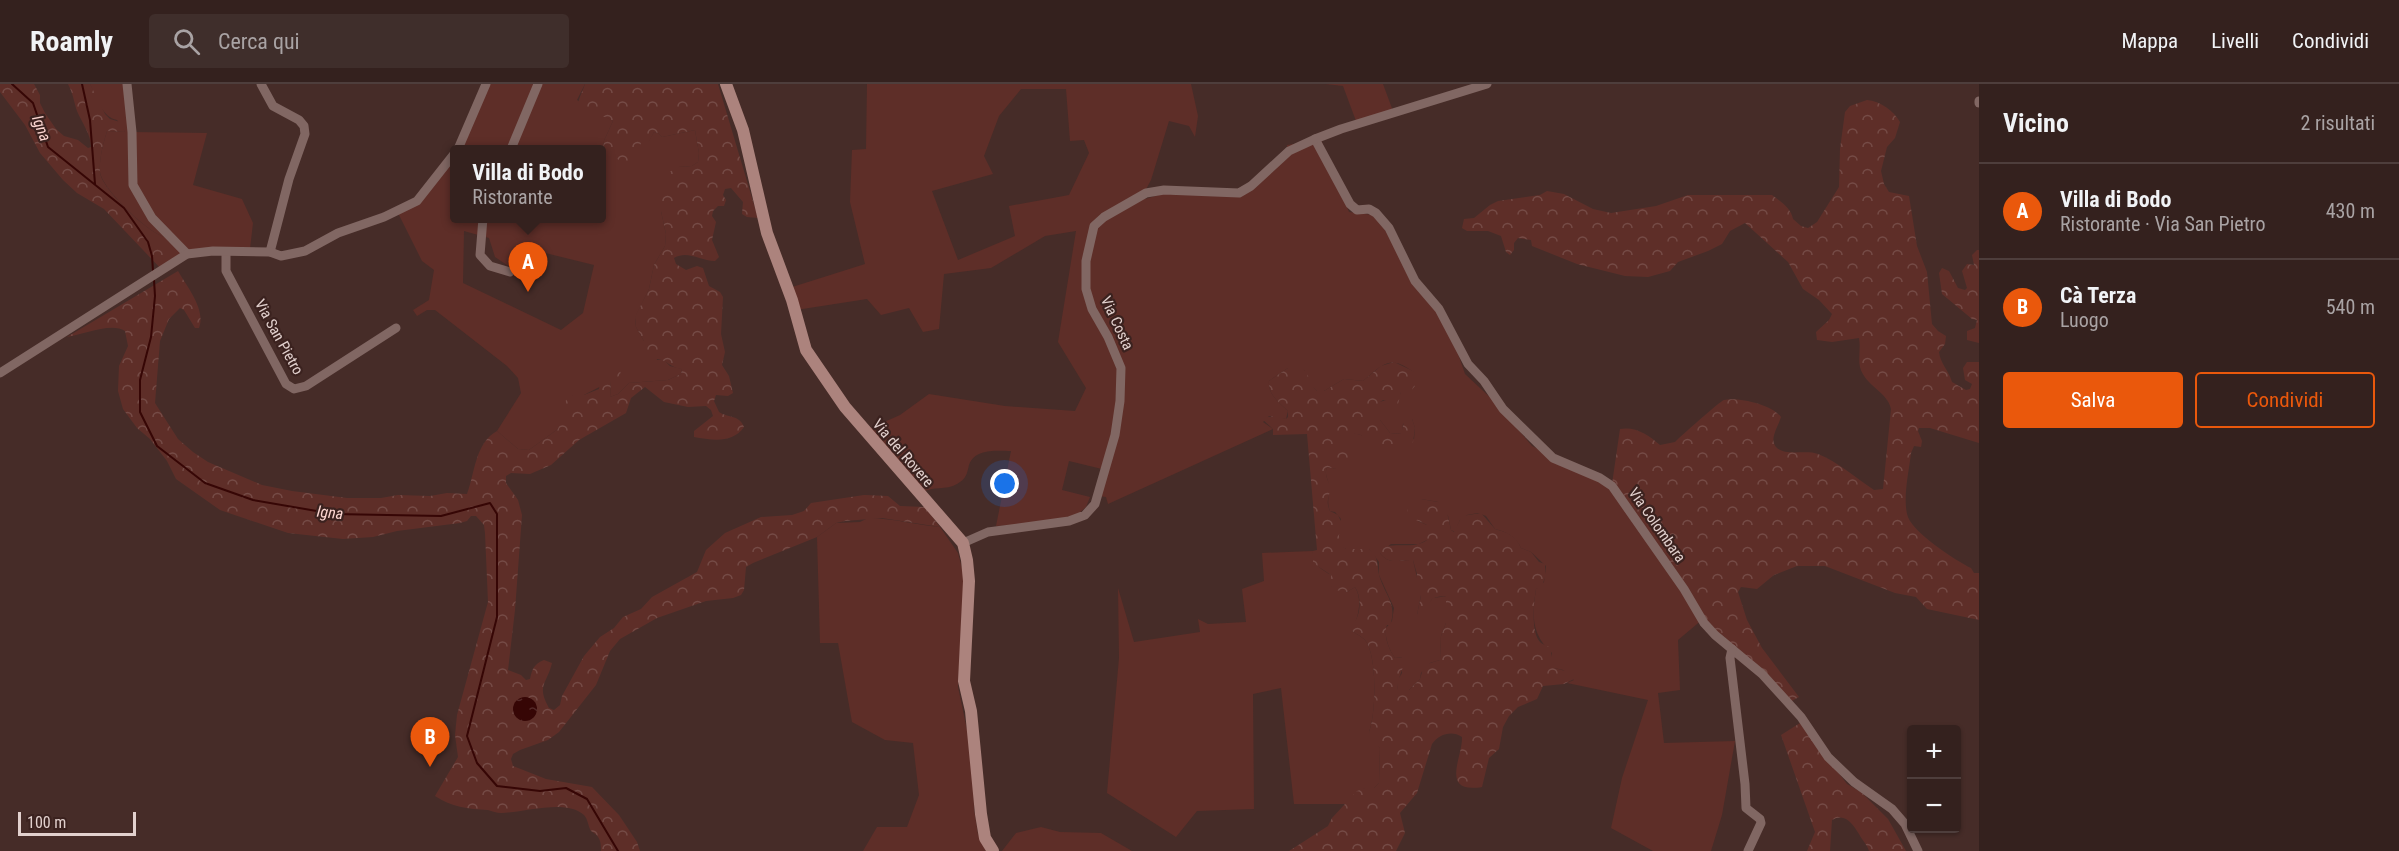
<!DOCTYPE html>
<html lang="it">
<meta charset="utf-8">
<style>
:root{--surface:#34211e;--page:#3f2e2b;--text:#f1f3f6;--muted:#a9a3a4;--line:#4e3e3c;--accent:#ea580c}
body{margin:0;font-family:"Roboto Condensed",sans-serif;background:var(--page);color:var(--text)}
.controls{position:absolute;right:18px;bottom:18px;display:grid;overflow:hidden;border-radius:6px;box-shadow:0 2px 4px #0004}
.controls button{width:54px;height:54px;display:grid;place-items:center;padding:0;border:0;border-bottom:2px solid var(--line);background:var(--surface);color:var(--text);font:30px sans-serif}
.scale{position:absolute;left:18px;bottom:15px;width:118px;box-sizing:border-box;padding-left:6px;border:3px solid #e2d1ce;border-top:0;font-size:16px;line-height:21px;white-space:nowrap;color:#e2d1ce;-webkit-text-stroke:4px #3b221f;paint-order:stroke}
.you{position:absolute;left:1005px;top:400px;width:21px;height:21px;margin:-15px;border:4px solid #fff;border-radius:50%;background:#1a73e8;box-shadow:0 0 0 9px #1a73e833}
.badge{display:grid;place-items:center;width:39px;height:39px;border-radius:50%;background:var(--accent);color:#fff;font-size:20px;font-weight:700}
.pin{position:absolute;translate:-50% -50px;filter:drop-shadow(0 2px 3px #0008)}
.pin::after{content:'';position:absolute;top:32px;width:21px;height:18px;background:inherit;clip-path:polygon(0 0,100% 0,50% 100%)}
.popup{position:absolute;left:450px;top:61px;width:156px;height:78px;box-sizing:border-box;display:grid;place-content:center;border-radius:6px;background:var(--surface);filter:drop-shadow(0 2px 4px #0005);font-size:20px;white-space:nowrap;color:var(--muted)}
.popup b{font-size:22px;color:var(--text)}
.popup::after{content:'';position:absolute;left:50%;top:100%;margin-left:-12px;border:12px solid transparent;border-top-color:var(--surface)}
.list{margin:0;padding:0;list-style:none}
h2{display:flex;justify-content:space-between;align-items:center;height:78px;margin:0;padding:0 24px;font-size:26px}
h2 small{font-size:20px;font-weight:400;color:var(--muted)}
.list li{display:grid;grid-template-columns:39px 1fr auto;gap:18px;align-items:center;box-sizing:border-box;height:96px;padding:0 24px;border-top:2px solid var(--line)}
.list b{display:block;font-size:22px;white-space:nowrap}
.list p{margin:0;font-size:20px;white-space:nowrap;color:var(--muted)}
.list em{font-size:20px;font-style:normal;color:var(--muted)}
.actions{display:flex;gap:12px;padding:18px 24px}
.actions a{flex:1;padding:14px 0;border:2px solid var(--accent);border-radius:6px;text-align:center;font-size:21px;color:var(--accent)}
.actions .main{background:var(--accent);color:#fff}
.icon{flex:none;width:33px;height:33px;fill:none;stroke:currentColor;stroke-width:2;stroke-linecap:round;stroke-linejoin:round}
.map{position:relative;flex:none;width:1979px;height:767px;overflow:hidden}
header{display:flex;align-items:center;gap:36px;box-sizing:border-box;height:84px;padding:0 30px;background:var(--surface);border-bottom:2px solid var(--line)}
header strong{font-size:28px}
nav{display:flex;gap:33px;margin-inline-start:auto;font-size:21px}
.search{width:420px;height:54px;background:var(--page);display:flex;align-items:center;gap:15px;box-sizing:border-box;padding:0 21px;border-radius:6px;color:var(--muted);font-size:22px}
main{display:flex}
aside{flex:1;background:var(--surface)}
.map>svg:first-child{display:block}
.grass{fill:#5e2e28;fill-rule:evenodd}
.forest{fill:url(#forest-crowns)}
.water{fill:url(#water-ripples)}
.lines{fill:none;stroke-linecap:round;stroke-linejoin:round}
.stream{stroke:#360605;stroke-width:2}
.street{stroke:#816763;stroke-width:9}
.secondary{stroke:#ac837d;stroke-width:12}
.labels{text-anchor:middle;stroke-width:4.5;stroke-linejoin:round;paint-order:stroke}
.street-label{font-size:15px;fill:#e2d1ce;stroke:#3b221f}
.water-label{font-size:16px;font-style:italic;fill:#fcd6d1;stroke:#3b221f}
</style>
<header>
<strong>Roamly</strong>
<div class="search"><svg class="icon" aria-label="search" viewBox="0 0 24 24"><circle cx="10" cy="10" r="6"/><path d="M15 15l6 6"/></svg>Cerca qui</div>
<nav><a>Mappa</a><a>Livelli</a><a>Condividi</a></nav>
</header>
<main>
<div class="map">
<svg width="1979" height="767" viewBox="0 0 1979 767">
<defs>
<pattern id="forest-crowns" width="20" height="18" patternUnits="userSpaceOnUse" patternTransform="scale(1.5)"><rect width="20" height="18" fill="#5e2e28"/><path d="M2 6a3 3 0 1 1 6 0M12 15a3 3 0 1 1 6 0" fill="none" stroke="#754b46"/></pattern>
<pattern id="water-ripples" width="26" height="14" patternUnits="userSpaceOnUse" patternTransform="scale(1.5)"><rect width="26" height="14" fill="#360605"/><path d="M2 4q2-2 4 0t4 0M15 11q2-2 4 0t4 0" fill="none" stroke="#532928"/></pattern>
</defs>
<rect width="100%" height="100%" fill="#462c28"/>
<!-- grass -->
<g class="grass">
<path d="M90,0H125L130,48L207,49L193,101L242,115L253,139L250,165L193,170L163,187L165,153C149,150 102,105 100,88C99,75 103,60 107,47L125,48L117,36C102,33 96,13 90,0Z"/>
<path d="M487,0H585L577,16L613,37L604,57L603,65H638L641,58H648L654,48L658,49L662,53L695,46L699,69L698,78L692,82L679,83L661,127L666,150L665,162L654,181L649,205L635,234L636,243L644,257V276H664L670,282L682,285L681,290L668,296L629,299L618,310L610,313L611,297L584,311H573L558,345L529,366L518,365L497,347L521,309L518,294L507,282L435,226H427L417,232L413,226L429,216L434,186L422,177L398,129L419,120L454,72V134H602V65H460ZM464,147L489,154L495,173L510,183L529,165L594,181L583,229L561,246L463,199Z"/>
<path d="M867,0H1191L1198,32L1195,53L1189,42L1169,37L1151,96L1144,109L1145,115L1169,108L1236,111L1287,64V61L1321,56L1349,128L1373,131L1384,144L1404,182L1442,223L1465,290L1495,318L1532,362L1612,400L1703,535L1678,556L1680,606L1658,609L1664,659L1735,657L1722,731L1711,767H1653L1611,744L1622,694L1648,616L1567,599L1574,596L1563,586L1554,584L1551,580L1552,569C1531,550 1532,532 1536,505L1544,498L1546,482L1531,468L1521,464C1515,452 1507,448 1495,445L1486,432L1478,429L1467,431L1460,436L1455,448L1451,446L1448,432L1438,418L1421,415L1418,437L1427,441V456L1419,460H1391L1380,469C1390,482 1399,475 1413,476L1421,511L1417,531L1433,514L1447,512L1446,539L1441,552L1440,576L1430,579L1421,589L1420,595L1409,606H1398L1397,597L1402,589V573L1395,574C1389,566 1386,556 1385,545L1392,537L1394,524L1379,491V478L1369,465H1346L1338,461V443L1341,435L1335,428L1330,427C1326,417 1330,411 1329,402C1328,394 1324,391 1327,383L1337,385L1339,352L1346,347L1361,351L1367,354L1414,355L1415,344L1412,335L1403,340L1402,350L1390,349L1380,336L1379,318L1399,313L1401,308L1415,302L1414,288C1408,285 1403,280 1396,279C1383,276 1373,290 1363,297L1344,295L1324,307H1317L1311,301L1304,286L1288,284L1269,297C1268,311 1279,318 1288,327L1286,335L1269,332L1263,338L1273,345L1108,420L1106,413L1099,412L1106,386L1069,377L1062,406L1090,413L1086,423L1068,439L996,442L1011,367C997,367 975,364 969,381C967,390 966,395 957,400C946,407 933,401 922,409L864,347L900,331L929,310L1005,322L1075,327L1086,304L1058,258L1076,147L1045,152L991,184L944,190L939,245L923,248L909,224L881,231L867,215L796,226L789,204L865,180L850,118L852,66L866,65ZM1021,5H1066L1070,57L1084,56L1089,69L1069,111L1009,122L1015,152L958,176L932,107L993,90L984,72L999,32Z"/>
<polygon points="1325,0 1383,0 1393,27 1356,37 1343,2"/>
<path d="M868,434C892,434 916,441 940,443L958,469L964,491L958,603L973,674L974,725L978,750L986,767H863L877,743H907L919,711L913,659L885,656L852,638L838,559H820L817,453L836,439L860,438Z"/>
<path d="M1313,467C1312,480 1321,485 1331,491V502L1347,508L1355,503C1363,516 1358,534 1352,547C1356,550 1361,552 1364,555C1378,568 1376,631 1369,648L1380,664L1379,699L1374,704H1365L1346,720H1294L1281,604L1253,610L1254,725L1197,727L1176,753L1107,709L1119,574L1118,504L1134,558L1200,548L1198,535L1208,540L1246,538L1242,505L1264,497L1262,469Z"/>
<polygon points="1041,743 1060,748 1101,749 1132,767 1002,767 1016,749"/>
</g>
<!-- forest -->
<g class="forest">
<path d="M0,0H34L40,11V19L45,29L56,45L64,52L78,56L88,64L91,63C91,50 82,39 77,27C74,18 73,9 68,0H90L105,30L110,35L120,38L125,48L107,47C103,60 99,75 100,89C102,105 149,150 165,153L166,160L163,187L104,125L77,109L63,96L40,69L25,41L0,8Z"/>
<path d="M585,0H718L758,134L747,133L742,130L743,118L731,104L725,105L723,111L726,116L724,122H718L713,127L712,132L716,138L712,156L719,173L715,177C700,177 688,166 674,174L676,180L686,186L697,182L703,184L709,202L720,208L723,213L721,250L725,268L722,281L729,292L733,309L728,312L716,311L714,317L719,328C728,334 740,331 744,343C732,360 712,356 694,353V347L713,332L711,326L706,322L688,323L664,318L645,303L631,314L626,329L579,356L551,381L530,390L511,389L506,392V399L518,416L522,431L515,526L508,586L521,591L526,596L530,595C532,585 534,580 544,576L552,579C547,600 536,601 549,624L554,626L560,621L562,612L584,572L600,553L614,544L623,533L641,525L652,513L697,488L706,466L725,449L761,433L792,431L804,427L811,419L864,411L888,412L900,422L925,423L940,443L882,434L845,437L836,439L817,453L753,479L746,483L744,506L741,511L733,514L706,517L657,534L620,555L610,567L596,601L559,648L548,656L520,666L513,670L511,675L513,682L546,695L592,703L619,731L637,758L640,767H601C601,757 600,752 591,747C588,742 588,735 584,731C566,714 522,729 501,729C497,729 492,727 488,726C467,725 452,723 435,712L458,673L455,651L457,631L488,518L485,449L484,441L476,432H471L467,437L460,439L397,447L373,453L343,455L288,449L220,426L176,395L167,377L150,355L137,344L123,325L118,307L119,282L128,262L125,247C111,238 83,251 67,253L178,187C187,203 206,225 199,244H195L184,226L180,224L169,235L160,257L155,319L178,355L193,368L208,378L262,401L292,407L347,414H381L398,411L430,412L447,409L467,410C475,389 475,359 497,347L518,365L529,366L558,345L566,316L573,311H584L599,305C601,294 604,288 614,283L620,286L621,291L611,297L610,313L618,310L629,299L668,296L681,290L682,285C672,285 667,276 657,275L655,283L649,285L644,276V257L636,243L635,233L649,205L654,181L665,162L666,150L661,127L662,101L667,89L679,83L692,82L698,78L699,69L695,46L662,53L658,49L654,48L648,59H641C639,63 638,69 635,73C626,84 611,72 603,65L604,57L613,37L605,33L584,32C573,20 581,13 585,0Z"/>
<path d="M1867,16C1880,17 1894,27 1900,38L1895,54L1887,63L1881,87L1884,100L1889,108L1909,112L1917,162L1927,188L1932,240L1938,247L1946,252L1945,260L1939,268C1940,279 1949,287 1952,298L1966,306L1970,305L1972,300L1965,296L1963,284L1967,278H1979V359L1930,344H1919L1918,347L1922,357L1921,363L1914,362L1911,369C1909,387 1903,412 1907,430C1910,447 1956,477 1971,484L1974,489H1979V536L1927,525L1916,513L1895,509L1825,482H1797L1774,491L1757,505L1741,503L1738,508L1747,536L1762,564L1799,613L1788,619L1710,544L1612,400L1620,345C1635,342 1649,351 1660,361L1675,358C1680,353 1720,317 1724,316C1739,313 1772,321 1781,333C1778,343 1769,355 1776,363C1785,373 1806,365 1818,370C1838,378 1856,394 1874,406L1883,405L1891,325C1888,308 1865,302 1860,283C1858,274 1861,264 1859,254L1832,258L1817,256L1816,248L1829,236L1832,230L1819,216L1803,205L1788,178L1745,139L1730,147L1722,160L1708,167L1678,178L1670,187L1648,193L1625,192L1577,180L1532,162L1531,156L1518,154L1514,159V166L1510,171L1506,168L1501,152L1488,147H1467L1462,144L1464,135L1474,134L1490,121L1498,117L1540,111L1547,107L1564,110L1593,125L1611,129L1656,122L1688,111H1772C1781,118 1791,124 1793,135L1801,142L1808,144L1817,138L1839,103L1840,65L1845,28L1850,22Z"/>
<polygon points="1977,166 1979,166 1979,259 1967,256 1967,247 1975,244 1977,236 1972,235 1942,210 1939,189 1942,184 1949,187 1958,204 1965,206 1967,204 1962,187 1967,180 1974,181 1972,171"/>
<path d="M1394,278L1415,288V302L1410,308H1401L1398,320L1383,316L1380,318V336L1390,349L1401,350L1405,334L1412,335L1415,344L1413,358L1397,369H1386L1376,364L1361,351L1346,348L1340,352L1339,359L1350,371L1349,384L1341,386L1327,383C1323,393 1331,398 1330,407C1328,416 1326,418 1330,427L1338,431L1343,442L1339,451V460L1346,465H1369C1379,473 1377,481 1379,491C1384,510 1398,520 1390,541H1387C1383,551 1389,566 1395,574L1404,573C1405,586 1396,594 1398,606H1409L1420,595L1424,581L1440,576L1441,552L1446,539V512C1426,513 1432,518 1424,532L1420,534L1417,531L1421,512L1415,505L1417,490L1413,476C1399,475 1390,482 1380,469V465C1395,457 1414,466 1427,456V441C1415,434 1402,435 1410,417L1421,415L1443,419L1446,424L1451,446L1454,448L1462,432L1481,429L1495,445C1508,449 1515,451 1521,464L1531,468L1539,478L1545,480V493L1542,502L1536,505C1534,517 1530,550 1541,559C1544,561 1547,562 1550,563L1554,584L1569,588L1574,595L1564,600L1543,602L1537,615L1518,623L1509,632L1503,643L1499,665L1489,674L1482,703C1439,710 1463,673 1462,653C1452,646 1439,650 1432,660L1417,709L1400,729L1405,749L1396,767H1289L1328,742L1332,734L1357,707L1365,704H1374L1379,699L1380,664L1370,653L1369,648C1376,631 1378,568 1364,555C1361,552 1356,550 1352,547V541C1361,533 1362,513 1355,503L1347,508L1335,506L1331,502V491L1313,479V467L1317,466L1307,350L1273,351V345L1261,334L1275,332L1286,335L1288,333V327C1279,318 1268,311 1269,297L1288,284L1301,283C1310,290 1309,300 1317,307H1324L1344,295L1363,297L1381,282Z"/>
<path d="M1800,639L1847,700L1861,708L1888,735L1906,767H1869C1867,760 1862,756 1859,750C1853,740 1845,728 1832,736L1830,767H1807L1815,748L1781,651Z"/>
</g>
<!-- water -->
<circle class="water" cx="525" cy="625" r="12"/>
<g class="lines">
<!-- stream -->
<g class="stream">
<polyline points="12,0 33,19 48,63 124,124 148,158 152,172 153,187"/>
<polyline points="82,0 90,36 95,100"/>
<polyline points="154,196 155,212 151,253 140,296 140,328 157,362 205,399 253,416 334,430 441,432 490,419 497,430 497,533 467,652 477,679 497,702 540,707 566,704 587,715 618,767"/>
</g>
<!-- street -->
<g class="street">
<polyline points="127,0 132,48 133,101 152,134 187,170"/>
<polyline points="261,0 273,22 299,36 304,42 305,50 289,95 270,168"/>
<polyline points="1979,17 1979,19"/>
<polyline points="1315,55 1350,120 1357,126 1369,125 1376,129 1389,144 1415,197 1439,225 1468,280 1484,297 1503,325 1553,374 1600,394 1612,402 1684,505 1704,539 1715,551 1762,590 1801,633 1828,673 1854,698 1892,725 1905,740 1918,767"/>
<polyline points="458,65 486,0"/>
<polyline points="511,65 538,0"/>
<polyline points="483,134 480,171 490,182 510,188"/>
<polyline points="226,169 226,187 286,300 294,305 306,302 396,244"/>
<polyline points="0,289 187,170 213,167 270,168 281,172 305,167 338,149 384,133 417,117 454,70"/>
<polyline points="963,459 988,448 1069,437 1085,431 1095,420 1115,351 1120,317 1121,284 1108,253 1092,225 1086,205 1086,177 1094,142 1104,133 1146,109 1164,106 1239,109 1251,102 1289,67 1315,55 1341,45 1487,0"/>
<polyline points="1732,565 1730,574 1745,700 1746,724 1760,735 1761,739 1748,767"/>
</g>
<!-- secondary -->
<polyline class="secondary" points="726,0 743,46 767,149 792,216 806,266 845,323 963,459 967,476 969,497 964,597 971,627 981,730 985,754 993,767"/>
</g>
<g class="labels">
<!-- street labels -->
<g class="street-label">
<text transform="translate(1117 239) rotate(65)" y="5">Via Costa</text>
<text transform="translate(279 253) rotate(61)" y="5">Via San Pietro</text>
<text transform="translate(903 369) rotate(49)" y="5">Via del Rovere</text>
<text transform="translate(1657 441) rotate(55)" y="5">Via Colombara</text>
</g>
<!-- water labels -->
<g class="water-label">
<text transform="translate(42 44) rotate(69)" y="6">Igna</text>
<text transform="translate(330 428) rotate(6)" y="6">Igna</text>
</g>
</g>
</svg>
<div class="controls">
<button>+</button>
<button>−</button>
</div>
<div class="scale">100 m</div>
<div class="you"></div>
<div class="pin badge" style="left:528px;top:208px">A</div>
<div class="popup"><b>Villa di Bodo</b>Ristorante</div>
<div class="pin badge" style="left:430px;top:683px">B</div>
</div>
<aside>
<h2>Vicino<small>2 risultati</small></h2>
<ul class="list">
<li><span class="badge">A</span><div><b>Villa di Bodo</b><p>Ristorante · Via San Pietro</p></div><em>430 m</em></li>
<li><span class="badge">B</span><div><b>Cà Terza</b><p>Luogo</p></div><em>540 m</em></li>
</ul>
<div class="actions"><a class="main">Salva</a><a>Condividi</a></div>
</aside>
</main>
